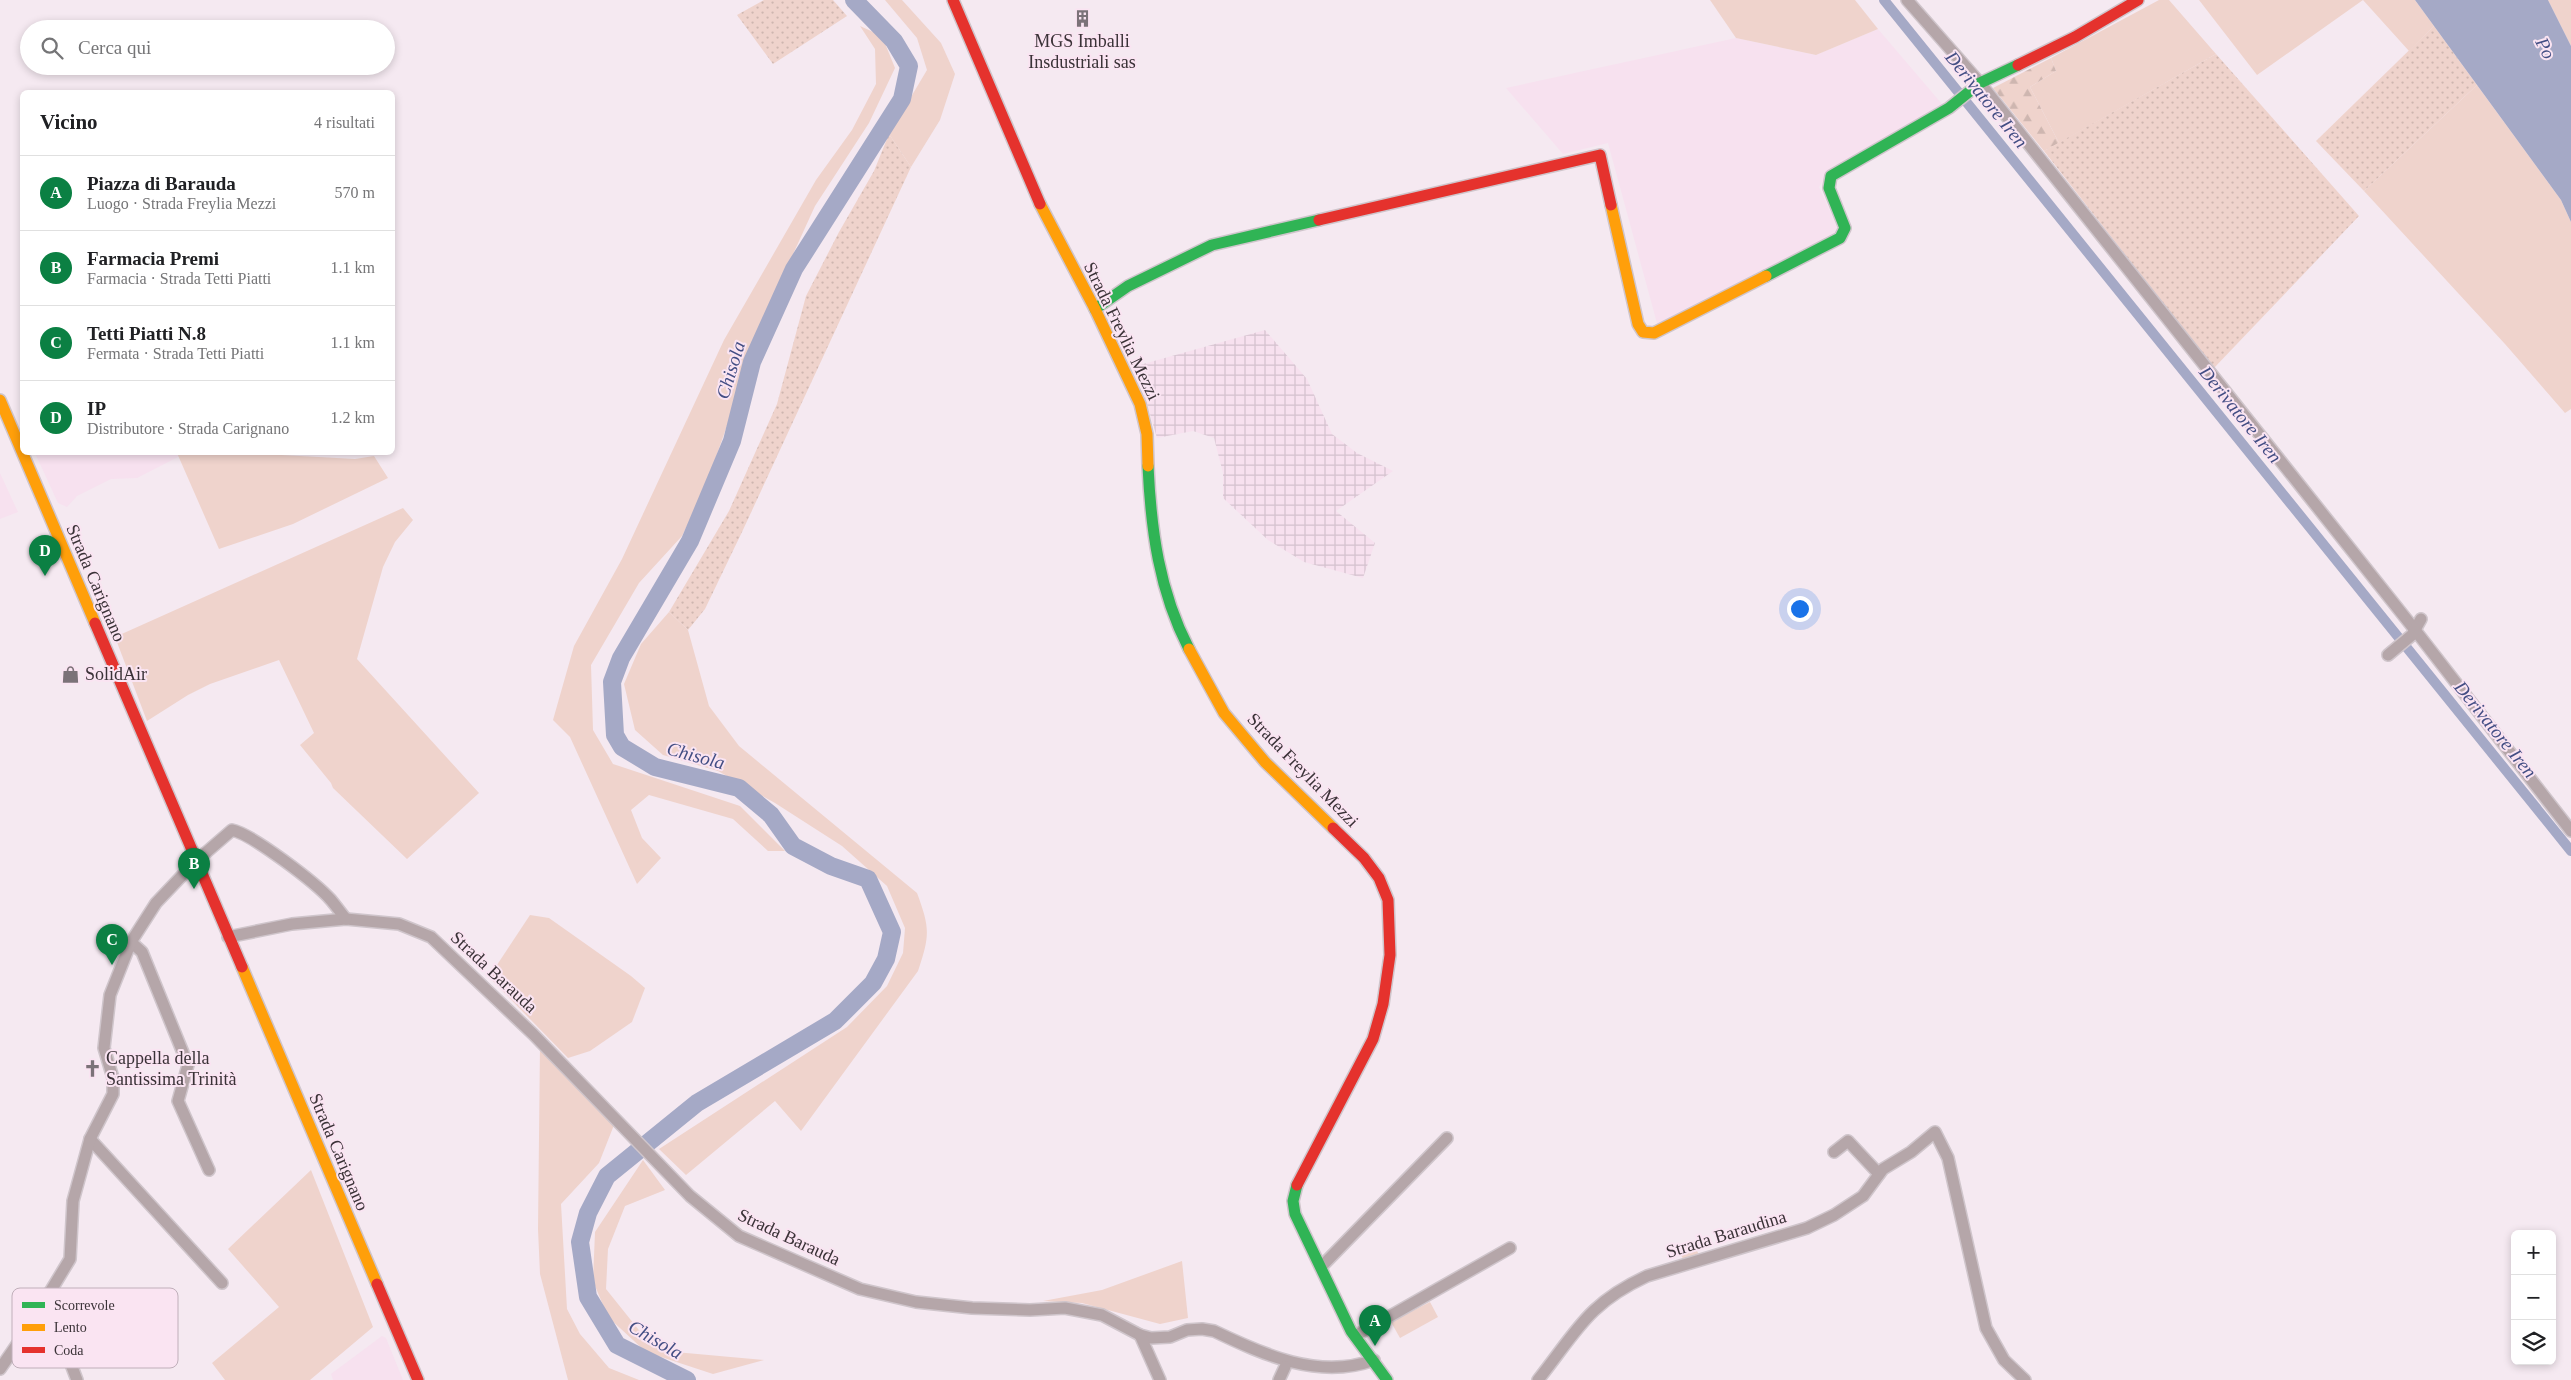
<!DOCTYPE html>
<html lang="it">
<meta charset="utf-8">
<style>
:root{--surface:#fff;--page:#f2f2f2;--text:#202124;--muted:#757577;--line:#e0e0e0;--accent:#0b8043}
body{margin:0;font-family:Georgia,serif;background:var(--page);color:var(--text)}
.controls{position:absolute;right:15px;bottom:15px;display:grid;overflow:hidden;border-radius:8px;box-shadow:0 2px 8px #0003}
.controls button{width:45px;height:45px;display:grid;place-items:center;padding:0;border:0;border-bottom:1px solid var(--line);background:var(--surface);color:var(--text);font:25px sans-serif}
.you{position:absolute;left:1799px;top:608px;width:18px;height:18px;margin:-12px;border:4px solid #fff;border-radius:50%;background:#1a73e8;box-shadow:0 0 0 8px #1a73e833}
.badge{display:grid;place-items:center;width:32px;height:32px;border-radius:50%;background:var(--accent);color:#fff;font-size:16px;font-weight:700}
.pin{position:absolute;translate:-50% -41px;filter:drop-shadow(0 1px 2px #0008)}
.pin::after{content:'';position:absolute;top:26px;width:18px;height:15px;background:inherit;clip-path:polygon(0 0,100% 0,50% 100%)}
.list{margin:0;padding:0;list-style:none}
h2{display:flex;justify-content:space-between;align-items:center;height:65px;margin:0;padding:0 20px;font-size:21px}
h2 small{font-size:16px;font-weight:400;color:var(--muted)}
.list li{display:grid;grid-template-columns:32px 1fr auto;gap:15px;align-items:center;box-sizing:border-box;height:75px;padding:0 20px;border-top:1px solid var(--line)}
.list b{display:block;font-size:19px;white-space:nowrap}
.list p{margin:0;font-size:16px;white-space:nowrap;color:var(--muted)}
.list em{font-size:16px;font-style:normal;color:var(--muted)}
.icon{flex:none;width:28px;height:28px;fill:none;stroke:currentColor;stroke-width:2;stroke-linecap:round;stroke-linejoin:round}
.map{position:relative;flex:none;width:2571px;height:1380px;overflow:hidden}
.search{position:absolute;background:var(--surface);box-shadow:0 2px 8px #0003;left:20px;top:20px;width:375px;height:55px;display:flex;align-items:center;gap:12px;box-sizing:border-box;padding:0 18px;border-radius:28px;color:var(--muted);font-size:19px}
.panel{position:absolute;background:var(--surface);box-shadow:0 2px 8px #0003;left:20px;top:90px;width:375px;height:365px;border-radius:8px}
.map>svg:first-child{display:block}
.built{fill:#f7e1ef}
.industrial{fill:url(#industrial-grid)}
.grass{fill:#efd3cc}
.forest{fill:url(#forest-firs)}
.garden{fill:url(#garden-dots)}
.water{fill:#a5a9c6}
.lines{fill:none;stroke-linecap:round;stroke-linejoin:round}
.canal{stroke:#a5a9c6;stroke-width:10}
.river{stroke:#a5a9c6;stroke-width:18}
.street-casing{stroke:#cfc5cb;stroke-width:14}
.fast-casing{stroke:#cfc5cb;stroke-width:14}
.slow-casing{stroke:#cfc5cb;stroke-width:14}
.jam-casing{stroke:#cfc5cb;stroke-width:14}
.street{stroke:#b5a6a9;stroke-width:11}
.fast{stroke:#30b455;stroke-width:11}
.slow{stroke:#ff9f0a;stroke-width:11}
.jam{stroke:#e5322d;stroke-width:11}
.labels{text-anchor:middle;stroke-width:4;stroke-linejoin:round;paint-order:stroke}
.poi-label{font-size:18px;fill:#3a3237;stroke:#fae4f2;text-anchor:start}
.street-label{font-size:18px;fill:#3a3237;stroke:#fae4f2}
.water-label{font-size:19px;font-style:italic;fill:#434e84;stroke:#fae4f2}
.key{fill:#fae4f2;stroke:#c0afba;stroke-width:1}
.key-label{font-size:14px;fill:#3a3237}
</style>
<div class="map">
<svg width="2571" height="1380" viewBox="0 0 2571 1380">
<defs>
<pattern id="industrial-grid" width="8" height="8" patternUnits="userSpaceOnUse" patternTransform="scale(1.25)"><rect width="8" height="8" fill="#f7e1ef"/><path d="M0 4h8M4 0v8" fill="none" stroke="#d4c2ce"/></pattern>
<pattern id="forest-firs" width="22" height="20" patternUnits="userSpaceOnUse" patternTransform="scale(1.25)"><rect width="22" height="20" fill="#efd3cc"/><path d="M5 1l3.5 6h-7zM16 11l3.5 6h-7z" fill="#ceb6b0"/></pattern>
<pattern id="garden-dots" width="8" height="8" patternUnits="userSpaceOnUse" patternTransform="scale(1.25)"><rect width="8" height="8" fill="#efd3cc"/><path d="M2 2h.1M6 6h.1" fill="none" stroke="#ceb6b0" stroke-width="1.8" stroke-linecap="round"/></pattern>
</defs>
<rect width="100%" height="100%" fill="#f5e9f1"/>
<!-- built -->
<g class="built">
<polygon points="1878,29 1942,104 1829,172 1819,187 1839,231 1658,327 1608,143 1563,154 1506,88 1736,38 1816,55"/>
<polygon points="177,452 180,456 137,478 111,479 77,496 67,507 58,503 35,453"/>
<polygon points="0,473 18,512 0,519"/>
<polygon points="382,1336 386,1338 403,1380 333,1380 331,1374"/>
</g>
<!-- industrial -->
<polygon class="industrial" points="1265,330 1307,379 1332,434 1357,453 1393,471 1336,511 1375,543 1363,578 1304,562 1268,540 1223,498 1223,473 1214,438 1193,431 1157,438 1136,366"/>
<!-- grass -->
<g class="grass">
<polygon points="885,0 902,0 941,43 955,74 940,120 911,167 889,134 927,70 917,38"/>
<polygon points="1710,0 1855,0 1878,29 1816,55 1736,38"/>
<polygon points="2159,0 2169,0 2216,54 2059,143 2030,87 2056,71 2051,58"/>
<polygon points="2199,0 2415,0 2434,26 2409,51 2363,0 2257,75"/>
<polygon points="2548,0 2571,0 2571,46"/>
<polygon points="860,26 882,36 895,68 869,123 815,206 768,309 704,491 682,536 639,583 591,665 593,730 613,764 740,806 785,851 768,851 733,819 649,795 631,810 642,838 661,858 637,884 570,737 553,720 574,646 622,559 724,340 816,180 852,130 876,84 875,49"/>
<polygon points="2477,85 2561,200 2571,222 2571,409 2565,413 2505,344 2364,191"/>
<polygon points="245,453 355,459 374,456 388,478 293,524 219,549 177,453"/>
<polygon points="403,508 413,520 395,542 383,567 357,659 479,793 407,859 333,788 331,783 300,745 314,733 279,660 210,684 188,695 147,721 115,637"/>
<path d="M669,612L688,630L709,706L739,746L917,893C930,928 930,935 918,971L801,1131L775,1101L686,1175L659,1149L847,1027L887,986L903,953L905,928L887,886L842,846L775,803L718,771L663,755L635,730L624,684L641,644Z"/>
<polygon points="530,915 549,918 631,976 645,988 632,1022 590,1051 568,1058 489,977"/>
<polygon points="540,1045 614,1125 599,1163 561,1204 567,1309 580,1334 609,1368 639,1380 568,1380 540,1274 538,1229"/>
<polygon points="643,1160 665,1190 625,1206 608,1249 606,1289 646,1339 675,1352 764,1360 713,1374 646,1352 608,1317 593,1281 595,1232"/>
<polygon points="311,1170 373,1327 310,1380 225,1380 212,1363 279,1307 228,1249"/>
<polygon points="1692,1243 1700,1256 1684,1261 1679,1251"/>
<polygon points="1182,1261 1188,1318 1160,1324 1082,1303 1043,1301 1102,1290"/>
<polygon points="1430,1302 1438,1317 1400,1338 1391,1322"/>
</g>
<!-- forest -->
<polygon class="forest" points="2051,58 2056,71 2030,87 2059,143 2044,151 1993,88"/>
<!-- garden -->
<g class="garden">
<polygon points="764,0 833,0 847,16 773,64 737,15"/>
<polygon points="2434,26 2477,85 2364,191 2316,141"/>
<polygon points="2216,54 2359,216 2214,368 2044,151"/>
<polygon points="889,134 911,167 742,532 705,609 688,630 669,612 729,511 777,404 806,296 839,232 874,171"/>
</g>
<!-- water -->
<polygon class="water" points="2415,0 2548,0 2571,46 2571,222 2561,200"/>
<g class="lines">
<!-- canal -->
<polyline class="canal" points="1884,0 2571,851"/>
<!-- river -->
<polyline class="river" points="687,1380 617,1345 588,1297 580,1242 588,1213 607,1176 697,1103 835,1021 873,983 886,959 892,932 868,879 831,866 793,846 771,815 739,788 655,767 622,747 615,735 612,682 621,658 690,541 732,441 752,362 794,269 902,99 909,66 894,41 854,0"/>
<defs>
<g id="street">
<polyline points="1907,0 1980,83 2415,630 2571,831"/>
<polyline points="2388,655 2412,635 2421,619"/>
<path d="M228,937L292,924L346,919L399,924L431,937L533,1034L690,1196L739,1236L860,1289L916,1302L972,1308L1030,1310L1065,1308L1102,1315L1140,1335L1151,1338L1170,1337L1187,1330L1202,1329L1214,1331C1264,1355 1319,1380 1374,1360"/>
<polyline points="131,942 142,952 188,1065 178,1101 209,1170"/>
<polyline points="90,1139 222,1283"/>
<polyline points="1834,1152 1848,1141 1879,1174"/>
<polyline points="1321,1267 1447,1138"/>
<polyline points="46,1299 77,1380"/>
<polyline points="1140,1335 1160,1380"/>
<polyline points="1355,1336 1510,1248"/>
<path d="M0,1369L27,1330L70,1259L73,1201L90,1139L113,1094V1078L104,1048L110,995L131,942L156,903L195,862L232,830C252,834 316,883 331,900C336,906 341,913 346,919"/>
<polyline points="1279,1380 1285,1367"/>
<path d="M1538,1380C1577,1331 1587,1304 1647,1276L1807,1228L1834,1215L1863,1196L1883,1169L1911,1152L1935,1132L1948,1158L1986,1328L2004,1360L2025,1380"/>
</g>
<g id="fast">
<polyline points="1766,276 1840,238 1845,228 1829,188 1831,176 1949,108 1980,83 2018,65"/>
<polyline points="1095,309 1128,286 1212,245 1319,220"/>
<path d="M1148,466C1151,530 1159,591 1189,649"/>
<polyline points="1297,1185 1293,1201 1295,1214 1351,1331 1387,1380"/>
</g>
<g id="slow">
<polyline points="1040,204 1095,309 1140,404 1147,434 1148,466"/>
<polyline points="1611,205 1638,324 1643,332 1654,333 1766,276"/>
<polyline points="0,400 95,623"/>
<polyline points="1189,649 1224,713 1265,762 1333,828"/>
<polyline points="242,967 377,1284"/>
</g>
<g id="jam">
<polyline points="953,0 1040,204"/>
<polyline points="2018,65 2075,37 2138,0"/>
<polyline points="1319,220 1600,155 1611,205"/>
<polyline points="95,623 242,967"/>
<polyline points="1297,1185 1373,1039 1383,1004 1390,955 1388,900 1379,878 1364,858 1333,828"/>
<polyline points="377,1284 418,1380"/>
</g>
</defs>
<!-- street casing -->
<use href="#street" class="street-casing"/>
<!-- fast casing -->
<use href="#fast" class="fast-casing"/>
<!-- slow casing -->
<use href="#slow" class="slow-casing"/>
<!-- jam casing -->
<use href="#jam" class="jam-casing"/>
<!-- street -->
<use href="#street" class="street"/>
<!-- fast -->
<use href="#fast" class="fast"/>
<!-- slow -->
<use href="#slow" class="slow"/>
<!-- jam -->
<use href="#jam" class="jam"/>
</g>
<!-- icons -->
<defs>
<symbol id="building-bare" viewBox="-9 -9 18 18"><path d="M-4-6H4V6H1V3H-1V6H-4ZM-2.5-4.3h1.7v1.8h-1.7ZM.8-4.3h1.7v1.8H.8ZM-2.5-1h1.7V.8h-1.7ZM.8-1h1.7V.8H.8Z" fill="#7b7278" stroke="#fae4f2" stroke-width="2.5" paint-order="stroke"/></symbol>
<symbol id="shop-bare" viewBox="-9 -9 18 18"><path d="M-5-2.5h2.3a2.7 3.5 0 0 1 5.4 0H5L5.5 6h-11ZM-1.5-2.5h3a1.5 2.3 0 0 0-3 0Z" fill="#7b7278" stroke="#fae4f2" stroke-width="2.5" paint-order="stroke"/></symbol>
<symbol id="church-bare" viewBox="-9 -9 18 18"><path d="M-1.2-6h2.4v3.5h3.3v2.4h-3.3V6h-2.4V-.1h-3.3v-2.4h3.3Z" fill="#7b7278" stroke="#fae4f2" stroke-width="2.5" paint-order="stroke"/></symbol>
</defs>
<g fill-rule="evenodd">
<use href="#building-bare" x="1070" y="6" width="25" height="25"/>
<use href="#shop-bare" x="58" y="662" width="25" height="25"/>
<use href="#church-bare" x="80" y="1056" width="25" height="25"/>
</g>
<g class="labels">
<!-- poi labels -->
<g class="poi-label">
<text x="1082" y="47" text-anchor="middle">MGS Imballi<tspan x="1082" dy="21">Insdustriali sas</tspan></text>
<text x="85" y="680">SolidAir</text>
<text x="106" y="1064">Cappella della<tspan x="106" dy="21">Santissima Trinità</tspan></text>
</g>
<!-- street labels -->
<g class="street-label">
<text transform="translate(1122 331) rotate(64)" y="6">Strada Freylia Mezzi</text>
<text transform="translate(96 583) rotate(67)" y="6">Strada Carignano</text>
<text transform="translate(1303 770) rotate(46)" y="6">Strada Freylia Mezzi</text>
<text transform="translate(494 972) rotate(43)" y="6">Strada Barauda</text>
<text transform="translate(339 1152) rotate(67)" y="6">Strada Carignano</text>
<text transform="translate(1726 1234) rotate(-17)" y="6">Strada Baraudina</text>
<text transform="translate(789 1237) rotate(25)" y="6">Strada Barauda</text>
</g>
<!-- water labels -->
<g class="water-label">
<text transform="translate(2546 48) rotate(63)" y="7">Po</text>
<text transform="translate(1987 99) rotate(51)" y="7">Derivatore Iren</text>
<text transform="translate(730 370) rotate(-73)" y="7">Chisola</text>
<text transform="translate(2241 414) rotate(51)" y="7">Derivatore Iren</text>
<text transform="translate(2496 729) rotate(51)" y="7">Derivatore Iren</text>
<text transform="translate(696 755) rotate(15)" y="7">Chisola</text>
<text transform="translate(656 1339) rotate(30)" y="7">Chisola</text>
</g>
</g>
<!-- legend -->
<rect x="12" y="1288" width="166" height="80" rx="8" class="key"/>
<rect x="22" y="1302" width="23" height="6" fill="#30b455"/>
<rect x="22" y="1324" width="23" height="7" fill="#ff9f0a"/>
<rect x="22" y="1347" width="23" height="6" fill="#e5322d"/>
<g class="key-label">
<text x="54" y="1310">Scorrevole</text>
<text x="54" y="1332">Lento</text>
<text x="54" y="1355">Coda</text>
</g>
</svg>
<div class="controls">
<button>+</button>
<button>−</button>
<button><svg class="icon" aria-label="layers" viewBox="0 0 24 24"><path d="M12 4l9 5-9 5-9-5zM3 14l9 5 9-5"/></svg></button>
</div>
<div class="you"></div>
<div class="pin badge" style="left:1375px;top:1346px">A</div>
<div class="pin badge" style="left:194px;top:889px">B</div>
<div class="pin badge" style="left:112px;top:965px">C</div>
<div class="pin badge" style="left:45px;top:576px">D</div>
<div class="search"><svg class="icon" aria-label="search" viewBox="0 0 24 24"><circle cx="10" cy="10" r="6"/><path d="M15 15l6 6"/></svg>Cerca qui</div>
<section class="panel">
<h2>Vicino<small>4 risultati</small></h2>
<ul class="list">
<li><span class="badge">A</span><div><b>Piazza di Barauda</b><p>Luogo · Strada Freylia Mezzi</p></div><em>570 m</em></li>
<li><span class="badge">B</span><div><b>Farmacia Premi</b><p>Farmacia · Strada Tetti Piatti</p></div><em>1.1 km</em></li>
<li><span class="badge">C</span><div><b>Tetti Piatti N.8</b><p>Fermata · Strada Tetti Piatti</p></div><em>1.1 km</em></li>
<li><span class="badge">D</span><div><b>IP</b><p>Distributore · Strada Carignano</p></div><em>1.2 km</em></li>
</ul>
</section>
</div>
